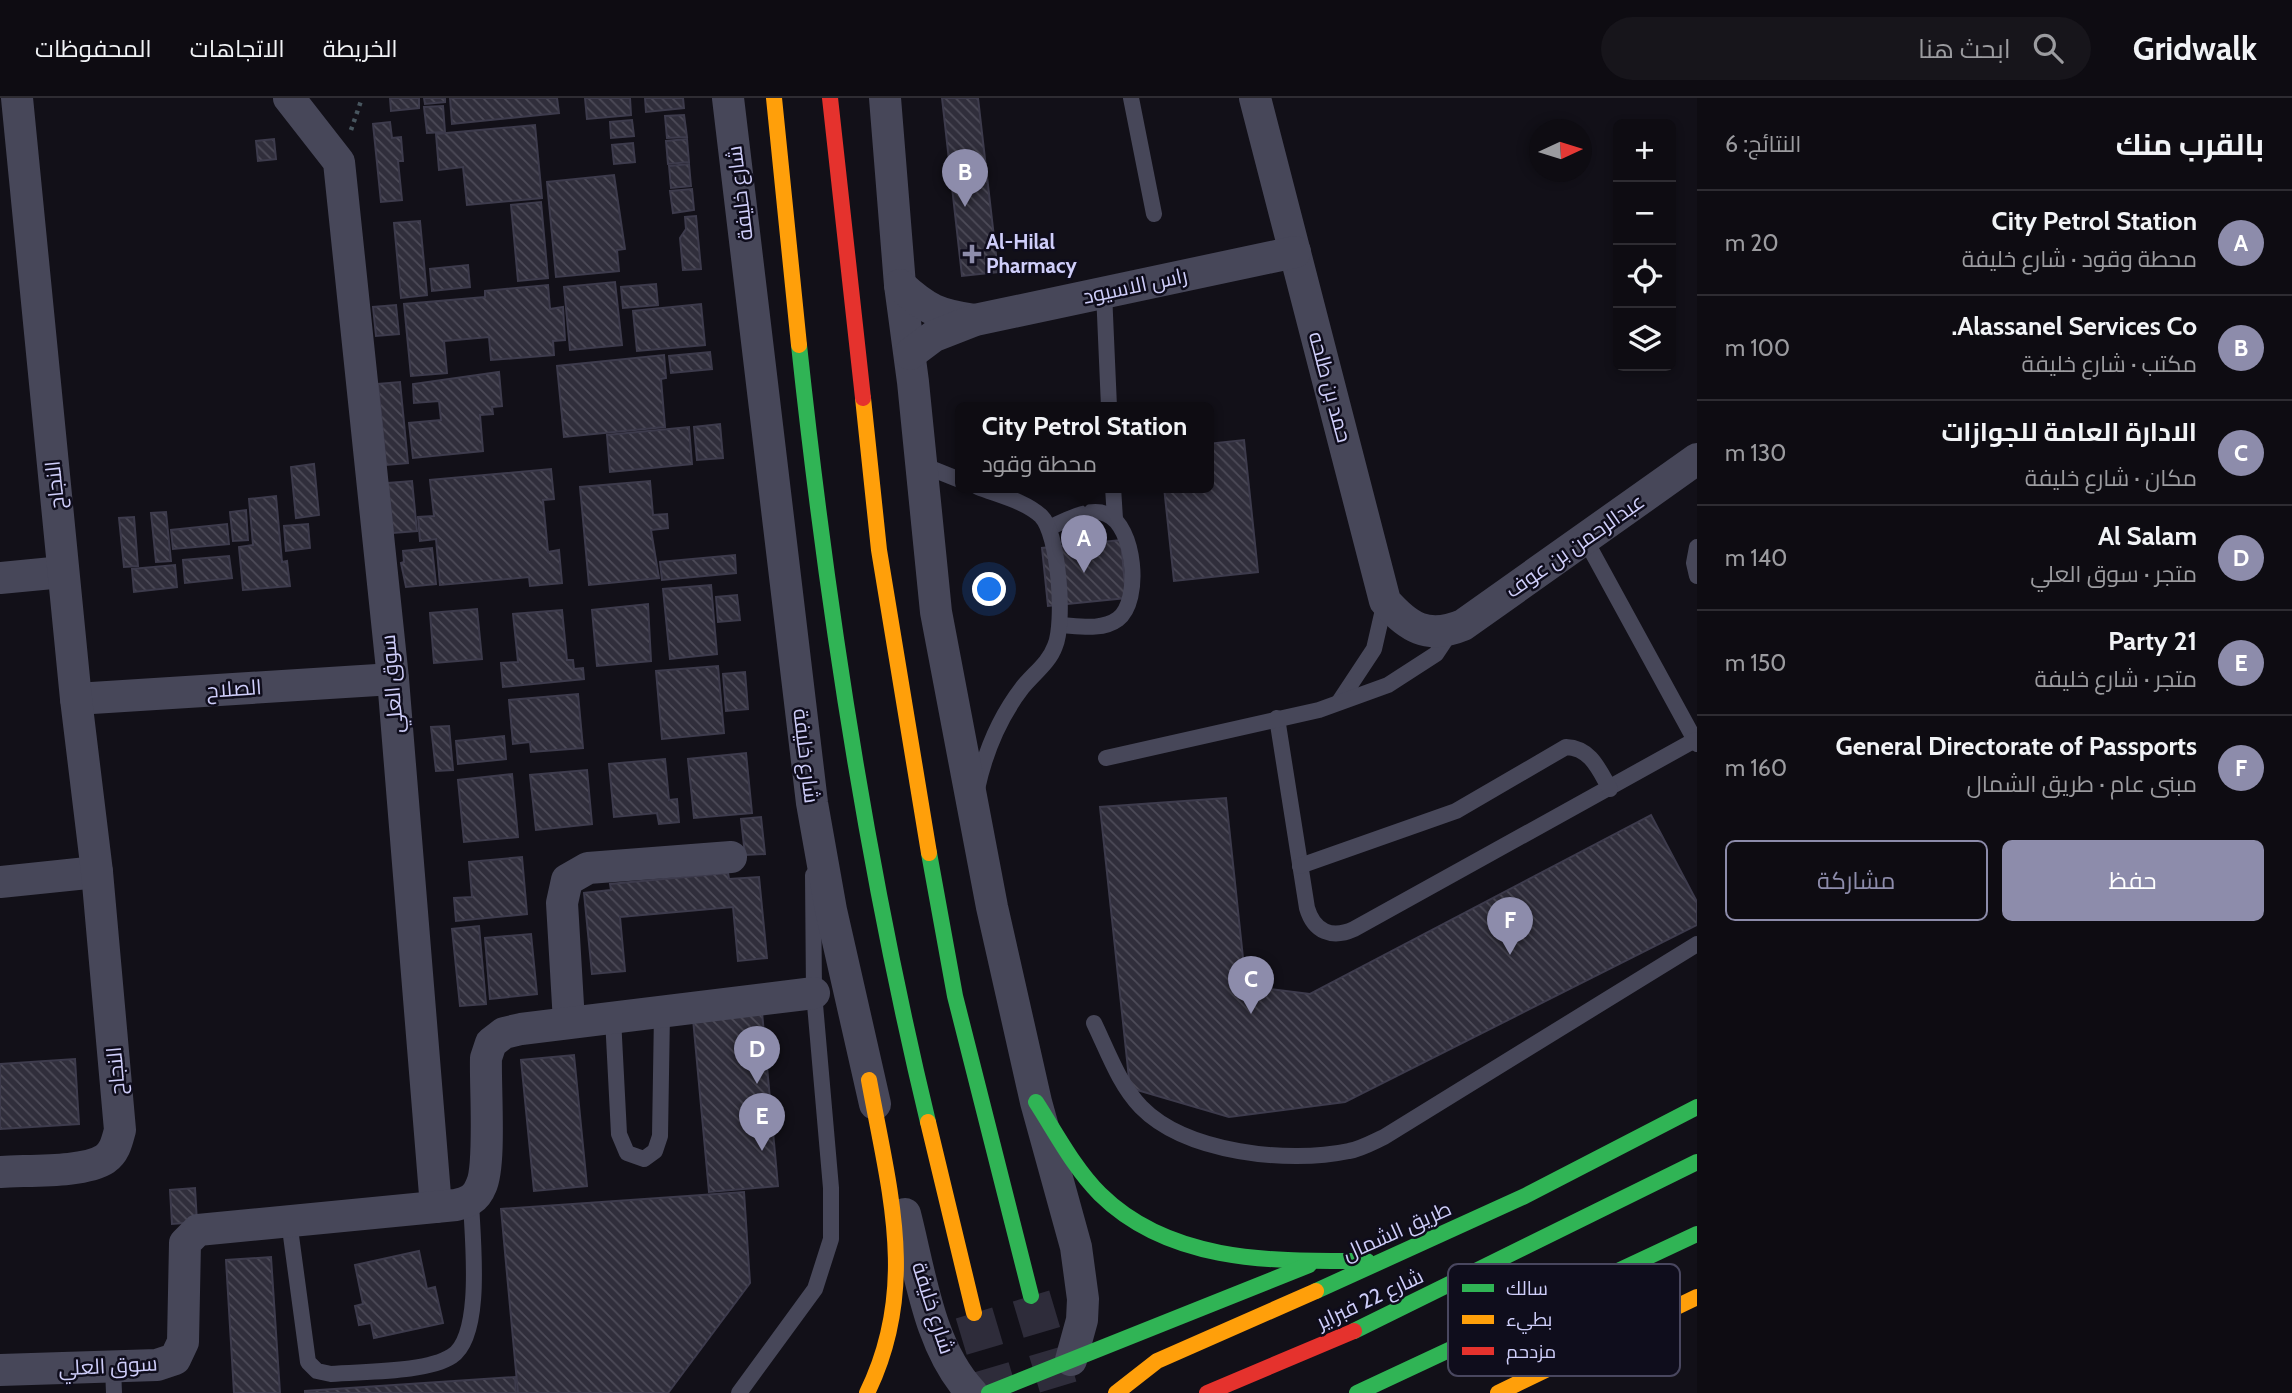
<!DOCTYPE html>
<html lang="ar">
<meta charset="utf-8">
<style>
:root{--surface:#0e0c12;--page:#17151b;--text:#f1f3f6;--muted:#9b9b9f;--line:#2e2c32;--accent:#8d8cab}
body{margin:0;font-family:Cabin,Cairo,sans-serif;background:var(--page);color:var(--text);direction:rtl}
.controls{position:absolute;right:21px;top:21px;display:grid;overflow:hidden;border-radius:10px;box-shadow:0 4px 10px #0003}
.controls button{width:63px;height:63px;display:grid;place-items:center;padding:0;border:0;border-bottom:2px solid var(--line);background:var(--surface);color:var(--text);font:35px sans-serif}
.compass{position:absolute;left:1529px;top:21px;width:63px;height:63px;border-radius:50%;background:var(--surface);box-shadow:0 4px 10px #0003;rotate:86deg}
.you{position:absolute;left:990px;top:492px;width:24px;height:24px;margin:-18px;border:5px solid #fff;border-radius:50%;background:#1a73e8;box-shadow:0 0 0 10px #1a73e833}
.badge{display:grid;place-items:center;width:46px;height:46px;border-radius:50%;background:var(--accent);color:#fff;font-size:23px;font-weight:700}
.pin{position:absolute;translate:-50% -58px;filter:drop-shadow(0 2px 4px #0008)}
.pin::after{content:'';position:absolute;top:37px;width:24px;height:21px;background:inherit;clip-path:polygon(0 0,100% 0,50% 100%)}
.popup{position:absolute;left:955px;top:304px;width:259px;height:91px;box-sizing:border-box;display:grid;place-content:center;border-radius:10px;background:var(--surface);filter:drop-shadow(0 2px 5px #0005);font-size:23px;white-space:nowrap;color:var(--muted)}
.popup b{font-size:26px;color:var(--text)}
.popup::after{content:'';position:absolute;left:50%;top:100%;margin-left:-14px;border:14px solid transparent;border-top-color:var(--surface)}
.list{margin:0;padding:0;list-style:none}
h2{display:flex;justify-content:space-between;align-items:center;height:91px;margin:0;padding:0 28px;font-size:30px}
h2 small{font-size:23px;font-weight:400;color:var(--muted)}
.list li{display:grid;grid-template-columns:46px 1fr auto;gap:21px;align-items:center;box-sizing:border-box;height:105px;padding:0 28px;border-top:2px solid var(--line)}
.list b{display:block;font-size:26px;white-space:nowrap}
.list p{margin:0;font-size:23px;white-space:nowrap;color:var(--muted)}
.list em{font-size:23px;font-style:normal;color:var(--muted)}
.actions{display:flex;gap:14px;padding:21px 28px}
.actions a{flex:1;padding:16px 0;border:2px solid var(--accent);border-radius:10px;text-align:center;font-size:24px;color:var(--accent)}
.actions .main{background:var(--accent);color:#fff}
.icon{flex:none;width:38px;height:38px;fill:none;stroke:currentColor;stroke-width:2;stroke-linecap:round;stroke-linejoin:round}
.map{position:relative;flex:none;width:1697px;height:1295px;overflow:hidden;direction:ltr}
header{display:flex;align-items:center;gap:42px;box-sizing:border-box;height:98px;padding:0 35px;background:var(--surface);border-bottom:2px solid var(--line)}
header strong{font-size:33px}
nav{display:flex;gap:38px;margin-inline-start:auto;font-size:24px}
.search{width:490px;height:63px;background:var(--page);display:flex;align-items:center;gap:18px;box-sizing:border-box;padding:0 24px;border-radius:38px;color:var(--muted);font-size:26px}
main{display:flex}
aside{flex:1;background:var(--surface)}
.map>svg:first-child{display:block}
.building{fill:url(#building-back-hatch);stroke:#3d3b4c;stroke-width:2}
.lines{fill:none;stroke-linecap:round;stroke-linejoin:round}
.primary-tunnel{stroke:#2e2c3a;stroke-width:38;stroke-dasharray:38 19;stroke-linecap:butt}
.path{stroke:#48565f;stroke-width:4.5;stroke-dasharray:3.5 5;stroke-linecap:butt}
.lane{stroke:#474759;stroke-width:16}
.street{stroke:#474759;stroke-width:32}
.fast{stroke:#30b455;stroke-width:16}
.slow{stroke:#ff9f0a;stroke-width:16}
.jam{stroke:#e5322d;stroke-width:16}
.poi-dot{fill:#8d8cab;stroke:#0f0d1c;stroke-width:2.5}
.labels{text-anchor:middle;stroke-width:5;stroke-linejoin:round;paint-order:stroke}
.street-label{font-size:21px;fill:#cfcefa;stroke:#0f0d1c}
.poi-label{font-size:21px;font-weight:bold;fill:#cfcefa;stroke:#0f0d1c;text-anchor:start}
.key{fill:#0f0d1c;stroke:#49475f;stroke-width:2}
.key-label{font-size:19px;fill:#cfcefa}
</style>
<header>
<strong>Gridwalk</strong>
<div class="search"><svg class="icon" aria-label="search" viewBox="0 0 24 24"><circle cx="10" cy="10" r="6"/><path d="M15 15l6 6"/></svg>ابحث هنا</div>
<nav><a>الخريطة</a><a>الاتجاهات</a><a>المحفوظات</a></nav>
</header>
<main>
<aside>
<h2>بالقرب منك<small>النتائج: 6</small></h2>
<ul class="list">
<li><span class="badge">A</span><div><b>City Petrol Station</b><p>محطة وقود · شارع خليفة</p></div><em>20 m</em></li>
<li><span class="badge">B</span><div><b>Alassanel Services Co.</b><p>مكتب · شارع خليفة</p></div><em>100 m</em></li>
<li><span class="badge">C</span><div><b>الادارة العامة للجوازات</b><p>مكان · شارع خليفة</p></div><em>130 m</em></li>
<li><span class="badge">D</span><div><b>Al Salam</b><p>متجر · سوق العلي</p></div><em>140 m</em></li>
<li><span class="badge">E</span><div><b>Party 21</b><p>متجر · شارع خليفة</p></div><em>150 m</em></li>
<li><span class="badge">F</span><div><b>General Directorate of Passports</b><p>مبنى عام · طريق الشمال</p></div><em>160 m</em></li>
</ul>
<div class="actions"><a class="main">حفظ</a><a>مشاركة</a></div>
</aside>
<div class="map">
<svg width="1697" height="1295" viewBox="0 0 1697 1295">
<defs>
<pattern id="building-back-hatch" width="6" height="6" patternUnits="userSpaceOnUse" patternTransform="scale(1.75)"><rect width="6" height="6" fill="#302e3b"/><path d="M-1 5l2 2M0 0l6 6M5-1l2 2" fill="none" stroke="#4d4b58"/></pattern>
</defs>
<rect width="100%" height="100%" fill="#121018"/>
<!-- building -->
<g class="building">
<polygon points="390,0 419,0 419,10 391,13"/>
<polygon points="424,0 445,0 445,4 425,6"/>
<polygon points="450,0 557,0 559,15 452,26"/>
<polygon points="585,0 630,0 631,17 587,21"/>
<polygon points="645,0 683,0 684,10 646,14"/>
<polygon points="942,0 978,0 998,174 962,178"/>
<polygon points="443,8 445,34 427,35 424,9"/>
<polygon points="684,17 687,39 667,40 665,18"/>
<polygon points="632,22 634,38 611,40 610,24"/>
<polygon points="390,24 392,40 401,39 403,63 398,63 402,102 381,104 373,26"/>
<polygon points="535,27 542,100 467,107 463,69 439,72 436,36"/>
<polygon points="274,41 276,61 258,63 256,43"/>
<polygon points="687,41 689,64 668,66 666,43"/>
<polygon points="633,45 635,64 614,66 612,47"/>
<polygon points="689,66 691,88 671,90 669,68"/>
<polygon points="614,77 625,151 617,152 619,173 556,179 547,84"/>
<polygon points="692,91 694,112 673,115 670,93"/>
<polygon points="541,104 548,180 518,183 511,107"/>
<polygon points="696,118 701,171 683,172 680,140 686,131 685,119"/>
<polygon points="420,123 427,197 401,200 394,125"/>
<polygon points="468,167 470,189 432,193 430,171"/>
<polygon points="615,184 622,247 570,252 564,189"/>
<polygon points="656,186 658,207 623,210 621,189"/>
<polygon points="548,187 550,211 563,209 565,242 553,243 554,257 491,262 489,239 444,243 447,275 411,278 404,206 485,199 485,193"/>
<polygon points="701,206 705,247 637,253 633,213"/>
<polygon points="396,207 399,236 376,238 373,209"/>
<polygon points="710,254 712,271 671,275 669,258"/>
<polygon points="664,257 666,280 661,281 665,329 564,339 557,268"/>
<polygon points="499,274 502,308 492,309 493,316 480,317 483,353 413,360 409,325 441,322 439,303 414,305 413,286"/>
<polygon points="400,284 408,365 386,367 378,286"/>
<polygon points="720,326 723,360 697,362 694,329"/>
<polygon points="689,329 692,366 610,374 607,337"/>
<polygon points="1244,342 1258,474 1174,483 1164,389 1208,389 1208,346"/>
<polygon points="314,366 319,417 296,420 291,369"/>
<polygon points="551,371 554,401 543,402 548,454 559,452 562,485 530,488 529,479 440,487 436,441 420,443 418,419 434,418 430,382"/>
<polygon points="412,383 417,433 393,435 388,385"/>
<polygon points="650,383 653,417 667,416 668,430 651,432 659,480 589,487 580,389"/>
<polygon points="276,398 282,464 287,463 290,488 243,492 239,449 253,447 249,401"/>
<polygon points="246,412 248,442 233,443 230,414"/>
<polygon points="166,414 171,463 156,464 151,415"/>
<polygon points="134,419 138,468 124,469 119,420"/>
<polygon points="227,426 229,446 173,451 171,432"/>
<polygon points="308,426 310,450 286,453 284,428"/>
<polygon points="1121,442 1126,500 1048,508 1042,450"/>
<polygon points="432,450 436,486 406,489 401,465 404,464 403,453"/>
<polygon points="735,457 736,475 662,482 660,464"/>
<polygon points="229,458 232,480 185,485 183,462"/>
<polygon points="175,467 177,489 134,494 132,471"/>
<polygon points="711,487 717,556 670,561 663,491"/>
<polygon points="737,497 740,522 718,524 716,499"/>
<polygon points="648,506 651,563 597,568 592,512"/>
<polygon points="477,511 482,561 434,565 430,515"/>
<polygon points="562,512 567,562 573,562 574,571 583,570 584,581 503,589 501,565 518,564 513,516"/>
<polygon points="718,568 724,635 662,641 656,573"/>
<polygon points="745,574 748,611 726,613 723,576"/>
<polygon points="578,596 583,650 531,654 530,644 513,646 509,602"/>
<polygon points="449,628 453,672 436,673 431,629"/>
<polygon points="504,638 506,661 458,666 456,643"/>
<polygon points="746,655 752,715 694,720 688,661"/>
<polygon points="665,661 669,702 677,701 679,724 659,726 657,715 614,719 609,666"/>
<polygon points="587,672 592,726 536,732 530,677"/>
<polygon points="512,676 518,739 464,744 458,682"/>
<polygon points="1226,700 1246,888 1310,896 1651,717 1697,804 1697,827 1345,1004 1229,1019 1130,990 1100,709"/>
<polygon points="761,719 765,756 745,757 741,721"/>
<polygon points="522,759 527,816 456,823 454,800 472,799 469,764"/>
<polygon points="728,775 729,781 759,779 767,860 738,863 733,809 620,819 625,873 592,876 584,795 611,792 610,786"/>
<polygon points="479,828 486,906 460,908 452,831"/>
<polygon points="531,836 537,896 490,901 485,840"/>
<polygon points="762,914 778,1088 709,1094 693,921"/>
<polygon points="574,957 587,1088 534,1093 521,962"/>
<polygon points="75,961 79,1026 0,1031 0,966"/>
<polygon points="195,1090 197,1124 172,1126 170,1092"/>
<polygon points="744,1094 750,1185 668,1295 518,1295 501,1111"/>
<polygon points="419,1153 427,1191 435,1189 443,1225 374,1240 371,1225 359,1227 355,1208 363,1206 355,1167"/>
<polygon points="271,1159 280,1295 234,1295 226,1162"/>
<polygon points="515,1279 516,1295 305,1295 305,1293"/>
</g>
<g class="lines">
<!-- primary-tunnel -->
<g class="primary-tunnel">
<polyline points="1031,1198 1060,1295"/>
<polyline points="974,1215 998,1295"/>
</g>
<!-- path -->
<polyline class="path" points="351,32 362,0"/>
<!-- lane -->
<g class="lane">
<polyline points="1131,0 1154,116"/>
<polyline points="1104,194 1109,309"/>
<polyline points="920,366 960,382"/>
<polyline points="1113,389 1115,421"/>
<path d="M1049,430C1065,423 1088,409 1106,416C1135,427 1142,503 1118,521C1102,533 1078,528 1060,527"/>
<polyline points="1585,441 1697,646"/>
<polyline points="1697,449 1694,465 1697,478"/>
<polyline points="1339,604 1374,551 1385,503"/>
<path d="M1277,620L1307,810C1314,834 1332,841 1354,831L1695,642"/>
<polyline points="1106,660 1319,612 1388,587 1436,556 1452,532"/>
<path d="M977,691C985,654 999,620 1022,590C1033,576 1049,565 1055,548C1065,525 1059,436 1041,418C1025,403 998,397 978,389"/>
<path d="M1300,768L1456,713L1566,649C1591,650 1599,672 1610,691"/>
<polyline points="613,920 619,1036 627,1055 644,1061 655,1053 660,1038 662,915"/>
<path d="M1094,925C1108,954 1119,986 1141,1009C1186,1055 1288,1066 1349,1053C1361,1051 1373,1044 1384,1039L1697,846"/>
<path d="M289,1123L308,1264L317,1273L331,1276C363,1273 426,1275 452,1258C484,1237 472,1138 471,1103"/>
<polyline points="113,1270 114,1295"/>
<polyline points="739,1295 815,1191 831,1141 831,1090 814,895 813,777"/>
</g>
<!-- street -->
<g class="street">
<polyline points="289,0 339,64 393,581 436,1109"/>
<polyline points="728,0 812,705 831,812 875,1006"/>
<polyline points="885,0 900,187 913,284 936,514 992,809 1036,1004 1076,1149 1083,1201 1082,1222 1071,1262"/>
<path d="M1255,0L1385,503C1408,529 1427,542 1463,527L1697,361"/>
<path d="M900,187C927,212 939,217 975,222"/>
<polyline points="910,256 934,238 975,222 1295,154"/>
<polyline points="0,480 63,474"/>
<polyline points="76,601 393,581"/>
<polyline points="0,784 97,774"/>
<polyline points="569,924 562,805 567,782 588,770 731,759"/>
<path d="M0,1074C26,1072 84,1075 105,1061C115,1054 117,1043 120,1032L97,774L76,601L17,0"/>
<path d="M905,1116C920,1174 929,1250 972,1295"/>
<path d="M0,1272L157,1267L175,1261L183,1244L185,1145L198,1132L456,1107C468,1104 476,1101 481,1088C491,1068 485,987 486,960L491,945L504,935L521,931L814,895"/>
</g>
<!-- fast -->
<g class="fast">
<path d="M799,247C827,509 866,767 928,1024"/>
<polyline points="929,755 955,898 1031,1198"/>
<path d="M1036,1004C1056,1035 1074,1070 1100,1096C1171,1166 1274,1163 1367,1163"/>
<polyline points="1316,1193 1525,1098 1697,1009"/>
<polyline points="1354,1233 1697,1064"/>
<polyline points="989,1295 1309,1167"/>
<polyline points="1357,1295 1697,1136"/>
</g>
<!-- slow -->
<g class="slow">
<polyline points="774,0 799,247"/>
<polyline points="863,300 879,452 929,755"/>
<polyline points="928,1024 974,1215"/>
<path d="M867,1295C919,1189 889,1092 869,982"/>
<polyline points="1116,1295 1157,1263 1316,1193"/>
<polyline points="1498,1295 1697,1199"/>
</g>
<!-- jam -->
<g class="jam">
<polyline points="830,0 863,300"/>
<polyline points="1207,1295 1354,1233"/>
</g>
</g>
<!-- markers -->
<path class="poi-dot" d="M968.5 145.5h7v7h7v7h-7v7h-7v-7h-7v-7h7z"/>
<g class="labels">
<!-- street labels -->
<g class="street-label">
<text transform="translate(740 95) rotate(-97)" y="7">شارع خليفة</text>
<text transform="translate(1135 188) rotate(-12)" y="7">راس الاسيود</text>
<text transform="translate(1330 289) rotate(75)" y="7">حمد بن طلحه</text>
<text transform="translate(55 387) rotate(-96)" y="7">النجاح</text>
<text transform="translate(1575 448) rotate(-35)" y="7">عبدالرحمن بن عوف</text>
<text transform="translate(392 586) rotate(-95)" y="7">سوق العلي</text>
<text transform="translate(234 591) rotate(-4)" y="7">الصلاح</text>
<text transform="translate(806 658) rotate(83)" y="7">شارع خليفة</text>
<text transform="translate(116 973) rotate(-95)" y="7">النجاح</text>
<text transform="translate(1397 1133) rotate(-24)" y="7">طريق الشمال</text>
<text transform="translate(1370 1201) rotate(-25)" y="7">شارع 22 فبراير</text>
<text transform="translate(933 1210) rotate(72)" y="7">شارع خليفة</text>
<text transform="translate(108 1268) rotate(-3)" y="7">سوق العلي</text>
</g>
<!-- poi labels -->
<g class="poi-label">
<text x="986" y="151">Al-Hilal<tspan x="986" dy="24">Pharmacy</tspan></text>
</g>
</g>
<!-- legend -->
<rect x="1448" y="1166" width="232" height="112" rx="10" class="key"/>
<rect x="1462" y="1186" width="32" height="8" fill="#30b455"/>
<rect x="1462" y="1217" width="32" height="9" fill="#ff9f0a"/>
<rect x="1462" y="1249" width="32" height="8" fill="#e5322d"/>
<g class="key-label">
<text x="1506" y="1197">سالك</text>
<text x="1506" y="1228">بطيء</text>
<text x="1506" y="1260">مزدحم</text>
</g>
</svg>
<div class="controls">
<button>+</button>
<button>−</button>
<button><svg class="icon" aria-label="locate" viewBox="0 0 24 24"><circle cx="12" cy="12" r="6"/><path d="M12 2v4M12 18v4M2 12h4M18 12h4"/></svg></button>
<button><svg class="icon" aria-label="layers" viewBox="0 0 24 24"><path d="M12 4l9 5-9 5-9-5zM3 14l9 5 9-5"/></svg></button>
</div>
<svg class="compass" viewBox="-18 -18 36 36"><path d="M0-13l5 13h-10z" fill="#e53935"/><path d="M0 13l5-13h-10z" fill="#9b9b9f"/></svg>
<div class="you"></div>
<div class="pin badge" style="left:1084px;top:475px">A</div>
<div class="popup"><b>City Petrol Station</b>محطة وقود</div>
<div class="pin badge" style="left:965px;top:109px">B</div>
<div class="pin badge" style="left:1251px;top:916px">C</div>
<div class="pin badge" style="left:757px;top:986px">D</div>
<div class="pin badge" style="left:762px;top:1053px">E</div>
<div class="pin badge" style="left:1510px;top:857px">F</div>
</div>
</main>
